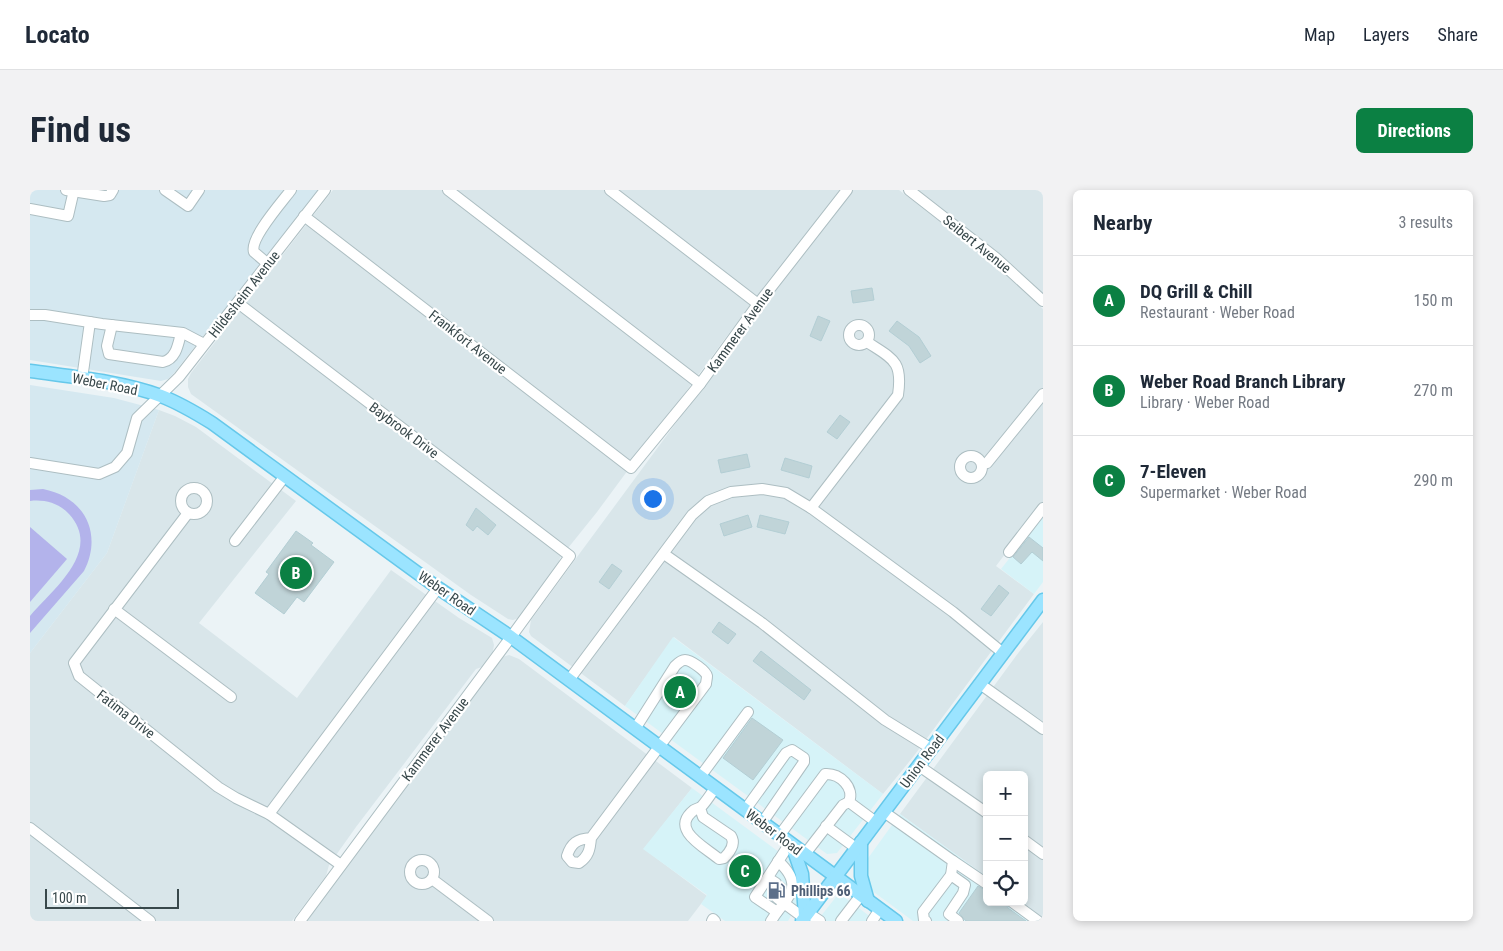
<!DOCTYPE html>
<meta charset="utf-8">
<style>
:root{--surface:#fff;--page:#f2f2f3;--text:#1f2937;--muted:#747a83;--line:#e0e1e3;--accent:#0b8043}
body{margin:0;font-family:"Roboto Condensed",sans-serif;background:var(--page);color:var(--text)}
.controls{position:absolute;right:15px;bottom:15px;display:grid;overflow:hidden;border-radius:8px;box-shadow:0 2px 8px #0003}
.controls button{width:45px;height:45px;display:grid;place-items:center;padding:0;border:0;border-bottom:1px solid var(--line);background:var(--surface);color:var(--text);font:25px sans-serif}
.scale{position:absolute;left:15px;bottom:12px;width:134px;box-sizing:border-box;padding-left:5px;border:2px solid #38484b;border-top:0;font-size:14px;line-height:18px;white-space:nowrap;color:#38484b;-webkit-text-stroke:4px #fff;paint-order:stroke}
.you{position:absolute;left:622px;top:308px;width:18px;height:18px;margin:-12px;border:4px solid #fff;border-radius:50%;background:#1a73e8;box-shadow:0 0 0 8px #1a73e833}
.badge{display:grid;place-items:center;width:32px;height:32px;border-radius:50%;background:var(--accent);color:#fff;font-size:16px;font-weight:700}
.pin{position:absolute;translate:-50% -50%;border:2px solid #fff;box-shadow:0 1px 5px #0006}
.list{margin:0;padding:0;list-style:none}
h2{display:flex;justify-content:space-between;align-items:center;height:65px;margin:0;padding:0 20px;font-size:21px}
h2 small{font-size:16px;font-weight:400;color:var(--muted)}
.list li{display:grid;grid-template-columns:32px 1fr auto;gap:15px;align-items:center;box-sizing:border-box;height:90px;padding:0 20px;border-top:1px solid var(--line)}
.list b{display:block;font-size:19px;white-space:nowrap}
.list p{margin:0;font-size:16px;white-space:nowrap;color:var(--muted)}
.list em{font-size:16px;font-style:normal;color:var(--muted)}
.icon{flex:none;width:28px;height:28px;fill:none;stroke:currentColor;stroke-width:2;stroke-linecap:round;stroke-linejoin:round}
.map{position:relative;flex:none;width:1013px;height:731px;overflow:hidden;border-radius:8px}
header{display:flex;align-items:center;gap:30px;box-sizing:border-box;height:70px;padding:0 25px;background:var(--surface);border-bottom:1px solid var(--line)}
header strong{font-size:24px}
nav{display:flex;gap:28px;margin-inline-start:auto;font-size:18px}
.intro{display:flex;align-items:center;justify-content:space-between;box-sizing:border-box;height:120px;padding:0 30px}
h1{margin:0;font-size:35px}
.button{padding:12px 22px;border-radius:8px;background:var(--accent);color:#fff;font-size:18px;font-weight:700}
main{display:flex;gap:30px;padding:0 30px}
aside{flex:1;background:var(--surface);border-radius:8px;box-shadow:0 2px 8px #0003}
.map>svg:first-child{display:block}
.residential{fill:#d9e6ea}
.commercial{fill:#d6f3f8}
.education{fill:#d5e8f0}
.green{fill:#b3b3eb}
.building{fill:#c0d4d8;stroke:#b3ced4}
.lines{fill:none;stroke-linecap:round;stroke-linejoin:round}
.minor-tunnel{stroke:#c7d1d4;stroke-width:10;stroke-dasharray:10 5;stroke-linecap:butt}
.minor-casing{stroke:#adbec2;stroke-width:12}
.major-casing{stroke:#66c8ea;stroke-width:15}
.minor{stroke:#fff;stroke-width:10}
.major{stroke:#9be4ff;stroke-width:12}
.labels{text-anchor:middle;stroke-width:4.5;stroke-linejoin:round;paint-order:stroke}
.street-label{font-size:14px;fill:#38484b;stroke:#fff}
.service-label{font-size:14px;font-weight:bold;fill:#4e5e75;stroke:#fff;text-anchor:start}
</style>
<header>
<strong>Locato</strong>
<nav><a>Map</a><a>Layers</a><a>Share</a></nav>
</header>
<div class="intro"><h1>Find us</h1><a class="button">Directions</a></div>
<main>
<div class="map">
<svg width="1013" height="731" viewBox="0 0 1013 731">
<rect width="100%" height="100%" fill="#ebf3f6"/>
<!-- residential -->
<g class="residential">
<polygon points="303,0 810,0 697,146 567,322 530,368 527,377 489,428 483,430 478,429 441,405 161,204 158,197 158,189 161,183"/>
<polygon points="823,0 869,0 961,71 1013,119 1013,314 966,376 1004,404 883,567 853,604 644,447 595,516 501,446 499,442 501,430 550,363 755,85"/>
<polygon points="885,0 1013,0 1013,105 974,68"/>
<polygon points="129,220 145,226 166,237 266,311 169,433 267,508 361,380 429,428 462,448 464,455 462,467 452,477 446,479 326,637 299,675 296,686 262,731 0,731 0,463 77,363"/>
<polygon points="1013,432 1013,728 992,712 994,712 994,585 957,585 957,687 870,624 989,462"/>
<polygon points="479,465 489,469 662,598 614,659 677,706 658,731 275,731 472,467"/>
</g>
<!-- commercial -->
<g class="commercial">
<polygon points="1013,325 1013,392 1004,404 971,379"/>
<polygon points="643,447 853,604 807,663 797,664 595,516"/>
<polygon points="662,598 761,671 766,678 770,710 758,731 695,731 671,714 677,705 613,659"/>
<polygon points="870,624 957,687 957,712 992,712 1013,728 1013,731 883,731 841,700 836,693 836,671"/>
<polygon points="809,706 814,707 846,731 787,731 806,707"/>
</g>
<!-- education -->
<g class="education">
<polygon points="0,0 289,0 203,112 181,136 144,183 138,189 131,191 0,170"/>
<polygon points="0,195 84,208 129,220 77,363 0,463"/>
</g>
<!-- green -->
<g class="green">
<path d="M13,299C55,307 73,344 54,381L0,443V426C23,399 73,361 39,324C29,313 14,309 0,311V300Z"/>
<polygon points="0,337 37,369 0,412"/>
</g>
<!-- building -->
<g class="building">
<polygon points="842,98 844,110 823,113 821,101"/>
<polygon points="788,126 800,131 791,151 780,146"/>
<polygon points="867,131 889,147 901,166 890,173 879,156 859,141"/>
<polygon points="810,225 820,232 807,249 797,242"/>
<polygon points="717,264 720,277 691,283 688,270"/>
<polygon points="755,268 782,276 779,288 751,280"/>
<polygon points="446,318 466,335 458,345 447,336 443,341 436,335"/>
<polygon points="718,325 722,337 694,346 690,334"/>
<polygon points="730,325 759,332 755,344 727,337"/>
<polygon points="266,341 283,353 281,355 304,372 274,412 267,407 254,424 225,403 239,384 236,382"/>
<polygon points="999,347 1013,358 1013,371 1002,362 991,374 983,367"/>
<polygon points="582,374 592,381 579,399 569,392"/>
<polygon points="969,395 979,403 961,426 951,419"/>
<polygon points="689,432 706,444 698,454 682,442"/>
<polygon points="731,461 781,500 774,510 723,471"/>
<polygon points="722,528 753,550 723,590 693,568"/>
<polygon points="716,664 730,675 715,695 701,684"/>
<polygon points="948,696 957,701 957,712 975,712 978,718 996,731 936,731 929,723"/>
</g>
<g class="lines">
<!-- minor-tunnel -->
<polyline class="minor-tunnel" points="746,693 753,698"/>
<defs>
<g id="minor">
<polyline points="36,0 74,6 80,5 83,0"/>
<polyline points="135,0 158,16 169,0"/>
<polyline points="418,0 670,194"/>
<polyline points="580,0 728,114"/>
<polyline points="879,0 966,68 1013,111"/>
<polyline points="0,19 38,26 44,0"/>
<polyline points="274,26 601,278 670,194 728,114 817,0"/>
<path d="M238,74L224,62C219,49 252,12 261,0"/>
<polyline points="208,113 540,366 481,447 270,731"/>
<polyline points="0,125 15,125 72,134 153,143 174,154"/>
<circle cx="829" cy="145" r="10"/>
<path d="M82,135L77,156L79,164L133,172C146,169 148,155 151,143"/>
<polyline points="52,189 60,132"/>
<circle cx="941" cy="277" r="11"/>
<polyline points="0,273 69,284 85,277 97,263 107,228 149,187 295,0"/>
<polyline points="952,274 957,273 1013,204"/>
<circle cx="164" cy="311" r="13"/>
<path d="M781,318L868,205C873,171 863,169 837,152"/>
<polyline points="158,323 44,473 49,486 188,597 206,608 239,624 311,675"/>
<polyline points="205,351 255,286"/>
<polyline points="979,362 1013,318"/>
<polyline points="634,364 732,433 855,530 902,559"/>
<polyline points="84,419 201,507"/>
<polyline points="539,490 662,325 678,311 701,302 732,299 756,303 781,318 923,422 973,463"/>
<polyline points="950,494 1013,539"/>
<polyline points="889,576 957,623"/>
<polyline points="670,587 718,522"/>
<path d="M670,618L673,627L701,646C706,654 700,662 694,668L689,669C675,657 639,640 664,620C666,619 669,618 671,617C676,612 681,604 685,598"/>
<polyline points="715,620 756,563 762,560 774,568 774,572 732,633"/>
<polyline points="854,622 923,671 921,685"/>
<polyline points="239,624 408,398"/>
<polyline points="796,636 826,658"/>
<polyline points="0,638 120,731"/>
<path d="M749,646L795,584C810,583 825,598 819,612L846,632"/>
<path d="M561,648C560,659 559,666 549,673L542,672L537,666C541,653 547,649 561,648L676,494C676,492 677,489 677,486C676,481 661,470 655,470C651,470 648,473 645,476L605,539"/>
<polyline points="994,650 1013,664"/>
<polyline points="775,664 813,615 819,612"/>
<circle cx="392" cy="682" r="12"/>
<polyline points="923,671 957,694"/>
<polyline points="738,688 746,693"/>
<polyline points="402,689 458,731"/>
<polyline points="747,708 774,728"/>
<polyline points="982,712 1008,731"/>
<path d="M747,722C764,702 770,691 748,671"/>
<polyline points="778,723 790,731"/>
<polyline points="682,731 683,729 685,731"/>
<polyline points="741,731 747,722 725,707 760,653"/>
<polyline points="811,731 831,705"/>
<polyline points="842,731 850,719"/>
<polyline points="896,731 894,730 893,722 921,685 935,695 933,703 919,724 928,731"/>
</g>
<g id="major">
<path d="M0,181C43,187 90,191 131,206C149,213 166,223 182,233L408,398L481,447L866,731"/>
<polyline points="831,652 831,686 838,711"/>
<polyline points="762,655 772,684 775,726"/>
<polyline points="772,731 1013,410"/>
</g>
</defs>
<!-- minor casing -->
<use href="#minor" class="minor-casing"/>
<!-- major casing -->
<use href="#major" class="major-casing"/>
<!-- minor -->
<use href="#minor" class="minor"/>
<!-- major -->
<use href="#major" class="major"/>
</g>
<!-- icons -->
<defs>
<symbol id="fuel-bare" viewBox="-9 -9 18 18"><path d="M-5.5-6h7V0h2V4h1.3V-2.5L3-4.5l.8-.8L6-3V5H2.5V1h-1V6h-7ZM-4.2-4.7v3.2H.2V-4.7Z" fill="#5c6f8a" stroke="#fff" stroke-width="2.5" paint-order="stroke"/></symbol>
</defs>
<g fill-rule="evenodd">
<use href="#fuel-bare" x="734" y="688" width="25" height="25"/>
</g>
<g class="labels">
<!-- street labels -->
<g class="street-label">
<text transform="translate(947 54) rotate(39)" y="5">Seibert Avenue</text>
<text transform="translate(214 104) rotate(-52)" y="5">Hildesheim Avenue</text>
<text transform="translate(710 140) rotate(-54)" y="5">Kammerer Avenue</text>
<text transform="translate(438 152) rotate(38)" y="5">Frankfort Avenue</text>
<text transform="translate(75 194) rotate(11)" y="5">Weber Road</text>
<text transform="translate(374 240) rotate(37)" y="5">Baybrook Drive</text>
<text transform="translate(417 403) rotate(35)" y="5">Weber Road</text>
<text transform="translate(96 524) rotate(38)" y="5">Fatima Drive</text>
<text transform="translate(405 549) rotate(-53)" y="5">Kammerer Avenue</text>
<text transform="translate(892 571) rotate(-53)" y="5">Union Road</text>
<text transform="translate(744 642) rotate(37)" y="5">Weber Road</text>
</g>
<!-- service labels -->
<g class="service-label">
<text x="761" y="706">Phillips 66</text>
</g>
</g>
</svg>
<div class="controls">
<button>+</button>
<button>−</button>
<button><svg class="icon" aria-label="locate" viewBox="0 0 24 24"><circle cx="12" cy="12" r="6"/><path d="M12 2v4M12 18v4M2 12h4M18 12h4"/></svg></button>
</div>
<div class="scale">100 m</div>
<div class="you"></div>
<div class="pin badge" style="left:650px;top:502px">A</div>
<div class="pin badge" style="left:266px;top:383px">B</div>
<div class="pin badge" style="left:715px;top:681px">C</div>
</div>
<aside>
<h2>Nearby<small>3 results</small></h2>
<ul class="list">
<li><span class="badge">A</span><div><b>DQ Grill &amp; Chill</b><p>Restaurant · Weber Road</p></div><em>150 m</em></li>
<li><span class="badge">B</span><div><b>Weber Road Branch Library</b><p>Library · Weber Road</p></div><em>270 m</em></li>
<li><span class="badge">C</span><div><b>7-Eleven</b><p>Supermarket · Weber Road</p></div><em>290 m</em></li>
</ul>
</aside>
</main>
